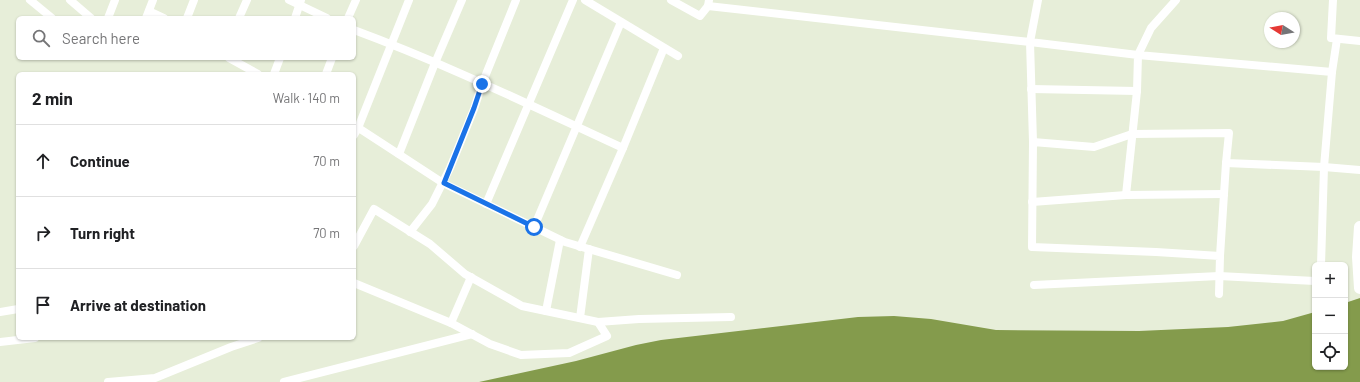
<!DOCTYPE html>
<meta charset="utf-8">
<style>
:root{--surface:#fff;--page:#f2f2f2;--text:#202124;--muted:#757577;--line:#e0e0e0}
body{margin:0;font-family:Barlow,sans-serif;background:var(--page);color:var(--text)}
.controls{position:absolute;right:12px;bottom:12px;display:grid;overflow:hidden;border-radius:6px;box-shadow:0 1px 3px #0004}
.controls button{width:36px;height:36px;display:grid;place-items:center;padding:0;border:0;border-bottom:1px solid var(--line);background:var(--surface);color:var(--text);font:20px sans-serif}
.compass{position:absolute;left:1264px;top:12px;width:36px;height:36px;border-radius:50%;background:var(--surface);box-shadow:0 1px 3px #0004;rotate:281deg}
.stop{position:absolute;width:12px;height:12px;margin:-9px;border:3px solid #1a73e8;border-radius:50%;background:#fff}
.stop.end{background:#1a73e8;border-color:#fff;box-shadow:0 1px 4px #0008}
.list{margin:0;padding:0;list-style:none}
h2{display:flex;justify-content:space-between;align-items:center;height:52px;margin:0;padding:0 16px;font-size:17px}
h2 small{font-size:13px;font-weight:400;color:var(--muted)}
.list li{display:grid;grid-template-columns:26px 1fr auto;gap:12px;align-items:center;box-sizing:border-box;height:72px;padding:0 16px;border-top:1px solid var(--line)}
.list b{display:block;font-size:15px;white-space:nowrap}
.list em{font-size:13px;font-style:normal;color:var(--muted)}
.icon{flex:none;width:22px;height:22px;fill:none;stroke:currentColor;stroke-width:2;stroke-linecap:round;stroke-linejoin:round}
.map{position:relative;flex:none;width:1360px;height:382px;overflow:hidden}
.search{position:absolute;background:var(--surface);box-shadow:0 1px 3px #0004;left:16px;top:16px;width:340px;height:44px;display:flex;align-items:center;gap:10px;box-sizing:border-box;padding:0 14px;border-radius:6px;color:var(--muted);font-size:15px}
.panel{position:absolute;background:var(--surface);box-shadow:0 1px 3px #0004;left:16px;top:72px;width:340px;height:268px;border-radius:6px}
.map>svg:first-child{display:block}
.water{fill:#849b4c}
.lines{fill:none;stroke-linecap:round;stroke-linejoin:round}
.street{stroke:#fff;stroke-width:8}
.secondary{stroke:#fff;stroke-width:12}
.route{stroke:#1a73e8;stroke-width:5}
</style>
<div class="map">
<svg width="1360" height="382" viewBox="0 0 1360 382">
<rect width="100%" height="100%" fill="#e7eed9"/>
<!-- water -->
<polygon class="water" points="1360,298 1360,382 479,382 576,361 636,345 661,340 858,317 894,316 931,319 996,330 1139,331 1228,327 1283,321 1315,312 1315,367 1345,367 1345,303"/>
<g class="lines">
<!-- street -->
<g class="street">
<polyline points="30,0 52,18"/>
<polyline points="70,0 91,18"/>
<polyline points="289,0 327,18"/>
<polyline points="585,0 678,56"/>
<polyline points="671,0 700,16 708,6"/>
<polyline points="709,0 708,6 1030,42 1033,142"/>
<polyline points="1038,0 1030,42 1138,55 1137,91 1126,195"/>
<polyline points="1176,0 1151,28 1138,55 1332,72 1324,167 1321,265"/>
<polyline points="1333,0 1331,38 1360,41"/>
<polyline points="149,11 164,18"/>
<polyline points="108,18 115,0"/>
<polyline points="146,18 153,0"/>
<polyline points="187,18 194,0"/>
<polyline points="239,18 247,0"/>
<polyline points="295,18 301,0"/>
<polyline points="348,18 356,0"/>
<path d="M354,30C446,64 534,107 623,148"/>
<polyline points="229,58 258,74"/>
<polyline points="1332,72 1337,39"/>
<polyline points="274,74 280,58"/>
<polyline points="326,74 332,58"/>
<polyline points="1031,89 1137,91"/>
<polyline points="354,125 443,183 565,242 677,275"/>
<polyline points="354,135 358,128 409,0"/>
<polyline points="399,154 435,63 462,0"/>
<polyline points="1032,202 1126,195 1224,194"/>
<polyline points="486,204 573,0"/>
<polyline points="534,227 621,22"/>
<polyline points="410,232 432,204 450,168 474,109 482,84 516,0"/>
<polyline points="354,246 374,209 430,244 465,274 522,306 598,322 607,336 569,353 521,355 490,344 451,323 354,283"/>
<polyline points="580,247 623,148 664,48"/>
<polyline points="1220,256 1226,163"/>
<polyline points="1034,285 1219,276 1315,281"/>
<polyline points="1219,294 1220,256 1156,252 1032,247 1033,142 1094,147 1132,134 1229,133 1226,163 1324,167 1360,170"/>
<polyline points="546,311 560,240"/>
<polyline points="0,312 18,309"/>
<polyline points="580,318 589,249"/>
<polyline points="598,322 639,319 731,317"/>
<polyline points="451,323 471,277"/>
<polyline points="0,342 35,338"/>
<polyline points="108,382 155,378 231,347 258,338"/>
<polyline points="284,382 472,334"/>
</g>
<!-- secondary -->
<polyline class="secondary" points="1360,227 1358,257 1360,288"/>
</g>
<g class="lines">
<!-- route -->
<polyline class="route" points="482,84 474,108 444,183 534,227"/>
</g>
</svg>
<div class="controls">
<button>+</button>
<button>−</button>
<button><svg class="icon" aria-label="locate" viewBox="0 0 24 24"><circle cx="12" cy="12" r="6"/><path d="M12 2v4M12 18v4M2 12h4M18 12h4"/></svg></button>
</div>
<svg class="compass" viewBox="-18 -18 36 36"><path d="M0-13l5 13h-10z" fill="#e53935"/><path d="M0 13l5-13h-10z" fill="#757577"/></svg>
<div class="stop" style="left:534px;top:227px"></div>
<div class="stop end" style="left:482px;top:84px"></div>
<div class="search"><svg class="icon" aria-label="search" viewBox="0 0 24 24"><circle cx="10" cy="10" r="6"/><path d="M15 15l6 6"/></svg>Search here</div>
<section class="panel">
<h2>2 min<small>Walk · 140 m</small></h2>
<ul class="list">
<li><svg class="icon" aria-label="ahead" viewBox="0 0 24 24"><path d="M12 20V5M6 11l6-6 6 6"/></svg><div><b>Continue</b></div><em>70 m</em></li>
<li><svg class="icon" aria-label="right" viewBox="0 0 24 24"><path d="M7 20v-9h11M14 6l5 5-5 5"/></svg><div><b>Turn right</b></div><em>70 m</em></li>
<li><svg class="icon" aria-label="arrive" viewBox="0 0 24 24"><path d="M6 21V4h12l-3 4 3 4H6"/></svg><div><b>Arrive at destination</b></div></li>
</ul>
</section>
</div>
